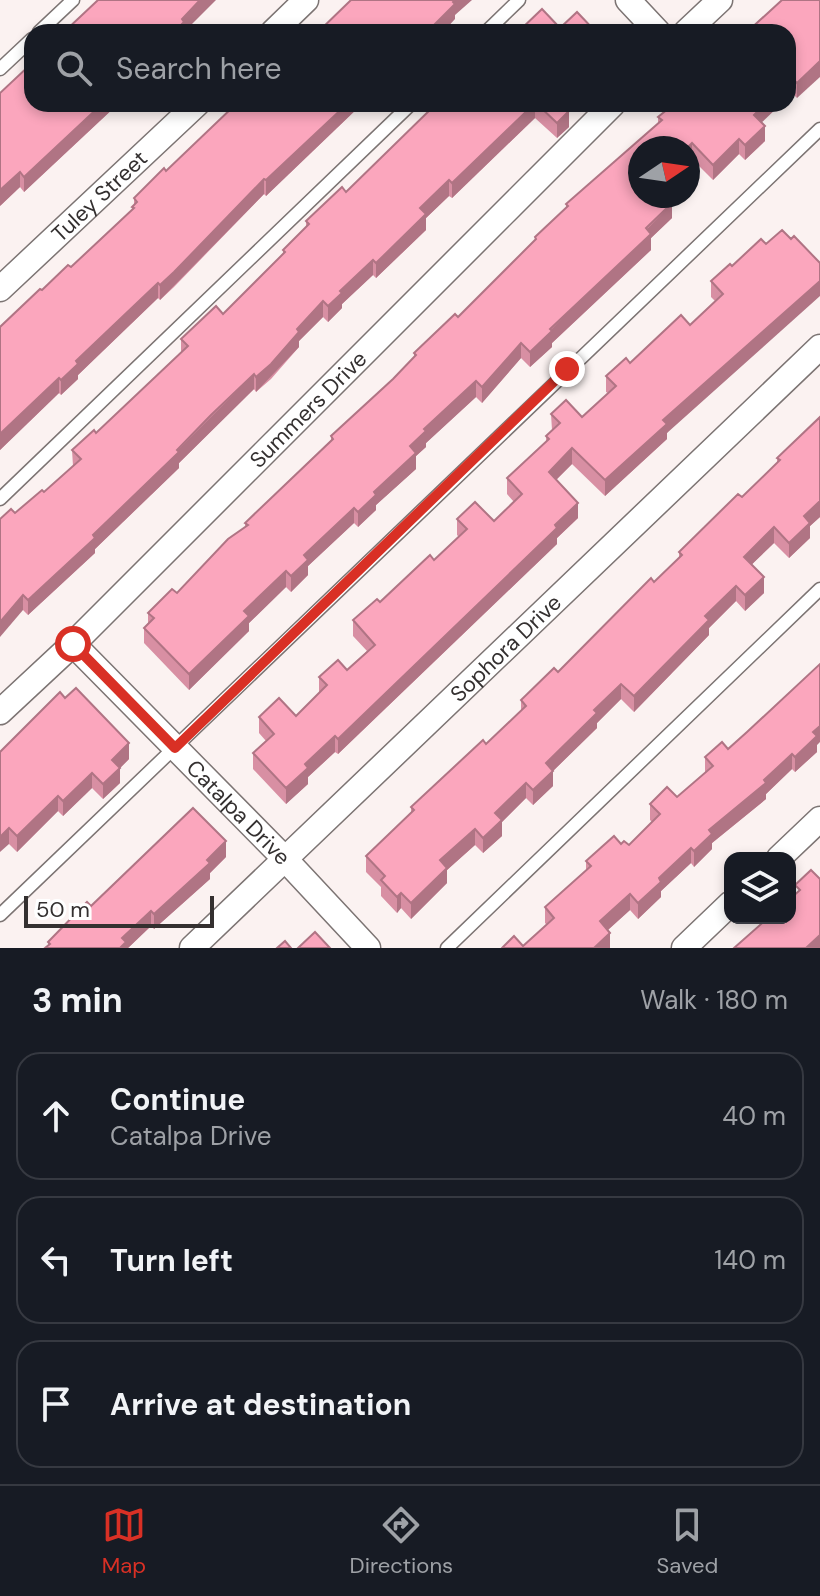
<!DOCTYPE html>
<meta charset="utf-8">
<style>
:root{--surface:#171b24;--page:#20242c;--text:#f1f3f6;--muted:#9ea1a6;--line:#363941;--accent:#d93025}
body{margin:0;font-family:"DM Sans",sans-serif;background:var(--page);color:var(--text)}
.controls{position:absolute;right:24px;bottom:24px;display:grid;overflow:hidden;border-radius:16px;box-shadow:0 4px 12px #0003}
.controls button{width:72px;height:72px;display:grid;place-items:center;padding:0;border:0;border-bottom:2px solid var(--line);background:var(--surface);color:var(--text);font:40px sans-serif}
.compass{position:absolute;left:628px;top:136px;width:72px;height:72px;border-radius:50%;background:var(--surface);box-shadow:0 4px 12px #0003;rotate:77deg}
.scale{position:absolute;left:24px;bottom:20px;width:190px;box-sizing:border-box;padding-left:8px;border:4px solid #343030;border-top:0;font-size:22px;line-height:28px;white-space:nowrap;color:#343030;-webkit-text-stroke:6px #fff;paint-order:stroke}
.stop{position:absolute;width:24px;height:24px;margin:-18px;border:6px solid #d93025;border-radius:50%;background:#fff}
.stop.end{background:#d93025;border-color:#fff;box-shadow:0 2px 8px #0008}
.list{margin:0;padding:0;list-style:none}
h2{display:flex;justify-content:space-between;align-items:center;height:104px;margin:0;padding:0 32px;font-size:34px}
h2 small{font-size:26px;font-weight:400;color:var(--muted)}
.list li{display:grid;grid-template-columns:52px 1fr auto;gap:24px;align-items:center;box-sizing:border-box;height:128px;margin:0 16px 16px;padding:0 16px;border:2px solid var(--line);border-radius:24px}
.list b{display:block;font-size:30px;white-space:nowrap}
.list p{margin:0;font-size:26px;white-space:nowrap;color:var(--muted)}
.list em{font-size:26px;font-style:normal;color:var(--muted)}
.icon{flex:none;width:44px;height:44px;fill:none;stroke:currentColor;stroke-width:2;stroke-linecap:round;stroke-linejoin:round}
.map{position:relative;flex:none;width:820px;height:948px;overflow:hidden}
.search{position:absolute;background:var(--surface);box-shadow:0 4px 12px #0003;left:24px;right:24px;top:24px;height:88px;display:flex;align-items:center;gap:20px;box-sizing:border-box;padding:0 28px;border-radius:24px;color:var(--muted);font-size:30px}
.sheet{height:536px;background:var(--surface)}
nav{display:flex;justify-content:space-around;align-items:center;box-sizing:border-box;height:112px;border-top:2px solid var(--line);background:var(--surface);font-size:22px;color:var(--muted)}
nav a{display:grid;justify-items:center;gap:4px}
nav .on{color:var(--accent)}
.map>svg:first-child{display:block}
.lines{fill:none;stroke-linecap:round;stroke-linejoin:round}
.lane-casing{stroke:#7c7473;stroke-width:15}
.street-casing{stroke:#7c7473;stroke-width:27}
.lane{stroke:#fff;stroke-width:12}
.street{stroke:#fff;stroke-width:24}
.wall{fill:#d88fa3}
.shaded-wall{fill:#b07484}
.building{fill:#fba6bd;stroke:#b07484;stroke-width:2}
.route{stroke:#d93025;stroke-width:10}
.labels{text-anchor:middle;stroke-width:6;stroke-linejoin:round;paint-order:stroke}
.street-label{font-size:22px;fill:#343030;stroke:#fff}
</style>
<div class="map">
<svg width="820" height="948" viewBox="0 0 820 948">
<rect width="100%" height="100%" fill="#fbf2f1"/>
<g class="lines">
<defs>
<g id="lane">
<polyline points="39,32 73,0"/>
<polyline points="486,32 519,0"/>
<polyline points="0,69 32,39"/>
<polyline points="0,499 411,104"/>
<polyline points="0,915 820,129"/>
<polyline points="447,948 820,589"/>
</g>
<g id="street">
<polyline points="628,0 658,32"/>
<polyline points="273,32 306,0"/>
<polyline points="686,32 720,0"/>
<path id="s1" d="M0,289L197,104"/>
<path id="s2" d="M73,644L284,858L368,948"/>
<path id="s3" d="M0,712L73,644L613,104"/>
<polyline points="779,858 820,819"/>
<path id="s4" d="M192,948L820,347"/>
<polyline points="684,948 730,904"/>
</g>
</defs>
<!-- lane casing -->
<use href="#lane" class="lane-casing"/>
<!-- street casing -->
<use href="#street" class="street-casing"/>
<!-- lane -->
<use href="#lane" class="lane"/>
<!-- street -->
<use href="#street" class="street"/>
</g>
<!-- wall -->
<g class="wall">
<polygon points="820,0 797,98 792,93 788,97 788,32"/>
<polygon points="32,104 118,104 24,192 20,187 0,206"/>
<polygon points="236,104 362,104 266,196 264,194 174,287 160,300 158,298 78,375 78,379 61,395 59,393 0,450 0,327 42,290 71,267 132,210 132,207 134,205 134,198 166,171"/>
<polygon points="478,104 562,104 569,127 557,138 535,118 452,198 449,196 426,218 426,230 376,278 373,275 342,304 342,308 328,322 323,317 299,341 299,347 271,379 256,392 254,389 179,463 179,468 95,549 95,553 28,615 23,610 15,513 44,492 73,466 72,450 96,433 181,352 181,339 223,314 283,254 283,250 306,227 306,221 346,192"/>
<polygon points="658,117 762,123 765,141 745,160 739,154 713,180 692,159 688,163 688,148 640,148 672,218 651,238 651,250 552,343 552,347 530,367 521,358 482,403 476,397 426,443 426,447 416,456 416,469 376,505 376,510 358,527 354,523 308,566 308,575 291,592 286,587 249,623 249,631 189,690 144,643 144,628 148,623 148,613 177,593 245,527 245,523 331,440 331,436 393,379 414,357 414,353 458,317 535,241 535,237 566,208 566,204 658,123"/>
<polygon points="761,239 667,433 667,439 605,496 572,464 556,480 578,518 557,538 557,544 338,754 335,752 308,777 308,784 286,804 253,769 253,753 266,741 259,733 259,717 296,716 319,693 319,677 347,670 367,651 353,636 353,620 380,602 434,560 459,537 457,535 457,519 494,521 514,502 507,494 507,478 546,442 546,436 552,430 551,414 582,417 608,393 606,392 606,376 630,363 690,325 715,301 711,297 711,281 732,266"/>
<polygon points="820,417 820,517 810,526 810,538 789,558 774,543 751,565 764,593 745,611 736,601 709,628 709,635 634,712 621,699 597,723 597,728 553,771 553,786 533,805 526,798 502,822 502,836 483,853 475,845 447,870 447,883 411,919 401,908 397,913 381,896 381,887 366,872 366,856 411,813 411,807 486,744 521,711 521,700 558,672 654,582 679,558 679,552 742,497 777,463 777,458"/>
<polygon points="817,745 817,752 795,772 792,769 766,794 766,799 712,843 712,849 694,867 691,863 661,891 661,897 638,919 630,910 608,930 610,948 523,946 547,925 545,923 545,907 586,870 586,861 621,844 629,845 652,822 650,820 650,804 677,797 705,773 705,757 728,749"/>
<polygon points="0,752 129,759 120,768 120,783 103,799 92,788 63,816 58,811 17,852 9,844"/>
<polygon points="226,857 210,873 210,879 154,929 151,926 128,948 45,948 48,946 48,942 91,906"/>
</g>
<!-- shaded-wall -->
<g class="shaded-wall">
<polygon points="200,0 216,0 184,32 174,32 182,19"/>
<polygon points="455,0 472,0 455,15 455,19 443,32 427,32"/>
<polygon points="820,61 820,77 797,98 797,83"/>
<polygon points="792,78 792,93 788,97 788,82"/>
<polygon points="102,104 118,104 24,192 24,177"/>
<polygon points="347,104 362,104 266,196 266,180"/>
<polygon points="534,104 535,104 535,118 452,198 452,183"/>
<polygon points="765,104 781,104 754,130 754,115"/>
<polygon points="569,111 569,127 557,138 557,123"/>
<polygon points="765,126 765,141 745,160 745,145"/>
<polygon points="739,139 739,154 713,180 713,165"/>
<polygon points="692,143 692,159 688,163 688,148"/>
<polygon points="20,172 20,187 0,206 0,190"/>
<polygon points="264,179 264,194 160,300 160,285"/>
<polygon points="449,180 449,196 426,218 426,230 376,278 376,263 420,208"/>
<polygon points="672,203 672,218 651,238 651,250 552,343 552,347 530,367 530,352"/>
<polygon points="373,260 373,275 342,304 342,308 328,322 328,306 340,291"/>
<polygon points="820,281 820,296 667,433 667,439 605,496 605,480 663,420"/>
<polygon points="158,283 158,298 78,375 78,379 61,395 61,380 76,361"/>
<polygon points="323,301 323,317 299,341 299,347 256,392 256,377 297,329"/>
<polygon points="521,343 521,358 482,403 482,387"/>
<polygon points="254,374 254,389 179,463 179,468 95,549 95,553 28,615 28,600"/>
<polygon points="59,378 59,393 0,450 0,434"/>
<polygon points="476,381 476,397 426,443 426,447 416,456 416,469 376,505 376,510 358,527 358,512 410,446 424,429"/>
<polygon points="572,448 572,464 549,487 549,472"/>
<polygon points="820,501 820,517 810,526 810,538 789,558 789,543 804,516"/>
<polygon points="578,503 578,518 557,538 557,544 338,754 338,739"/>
<polygon points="354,508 354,523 308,566 308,575 291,592 291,576 304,555"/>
<polygon points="774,527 774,543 744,572 744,557"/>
<polygon points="286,571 286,587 249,623 249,631 189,690 189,674 244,611"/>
<polygon points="764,577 764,593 745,611 745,595"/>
<polygon points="736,586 736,601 709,628 709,635 634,712 634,696 705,616"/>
<polygon points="23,595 23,610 0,637 0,622"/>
<polygon points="621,684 621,699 597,723 597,728 553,771 553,786 533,805 533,790 546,763 594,710"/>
<polygon points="820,726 820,742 817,745 817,752 795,772 795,757 813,732"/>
<polygon points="335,736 335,752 308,777 308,784 286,804 286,788 305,764"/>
<polygon points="129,743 129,759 120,768 120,783 103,799 103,784 112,760"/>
<polygon points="792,754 792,769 766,794 766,799 712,843 712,849 694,867 694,851 709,830"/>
<polygon points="92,773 92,788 63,816 63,801"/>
<polygon points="526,783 526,798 502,822 502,836 483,853 483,838 495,813"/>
<polygon points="58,796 58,811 17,852 17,836"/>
<polygon points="9,828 9,844 0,852 0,837"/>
<polygon points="475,829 475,845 447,870 447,883 411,919 411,903 440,860"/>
<polygon points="226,841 226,857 210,873 210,879 154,929 154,914"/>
<polygon points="691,848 691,863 661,891 661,897 638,919 638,903 659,878"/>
<polygon points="401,893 401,908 397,913 397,897"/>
<polygon points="630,894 630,910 600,937 600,921"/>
<polygon points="151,911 151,926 128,948 120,948 122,938"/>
<polygon points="610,933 610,948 594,948"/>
<polygon points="820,935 820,948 806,948"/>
</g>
<!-- building -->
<g class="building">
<polygon points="98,0 200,0 182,19 184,22 174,32 64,32"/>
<polygon points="351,0 455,0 453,2 455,4 427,32 318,32"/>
<polygon points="782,0 820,0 820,61 797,83 792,78 788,82 788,32 747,32"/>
<polygon points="542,9 560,28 577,12 596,32 518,32"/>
<polygon points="32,63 32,104 102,104 24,177 20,172 0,190 0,93"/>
<polygon points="236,104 347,104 266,180 264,179 174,272 160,285 158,283 76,361 78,364 61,380 59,378 0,434 0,327 40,289 42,290 68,265 71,267 134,208 132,207 137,202 134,198 164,168 166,171"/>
<polygon points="436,104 474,104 476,106 478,104 534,104 452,183 449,180 420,208 426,214 376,263 373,260 340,291 342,293 328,306 323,301 297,329 299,332 271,364 256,377 254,374 211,415 177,450 179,452 93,535 95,538 28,600 23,595 0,622 0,519 11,509 15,513 42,490 44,492 81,459 72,450 94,430 96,433 188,346 181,339 216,306 223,314 285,252 283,250 309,224 306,221 342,187 346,192"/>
<polygon points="537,104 562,104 569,111 557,123"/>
<polygon points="674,104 765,104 754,115 765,126 745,145 739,139 713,165 692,143 687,148 640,148 640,196 665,196 672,203 646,228 651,234 550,329 552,331 530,352 521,343 482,387 476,381 424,429 426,431 410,446 416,453 374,492 376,495 358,512 354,508 304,555 308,560 291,576 286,571 244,611 249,616 189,674 144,628 154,618 148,613 172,589 177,593 228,539 248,525 245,523 333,439 331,436 393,379 416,355 414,353 455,314 458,317 536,239 535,237 568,206 566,204 662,120 658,117"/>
<polygon points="782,230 791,239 794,236 820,263 820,281 663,420 667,424 605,480 572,448 549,472 578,503 555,525 557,528 338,739 335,736 305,764 308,768 286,788 253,753 274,734 259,717 279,698 296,716 327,685 319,677 338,660 347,670 375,645 353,620 377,599 380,602 430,555 434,560 467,529 457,519 475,502 494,521 522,494 507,478 549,439 546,436 560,423 551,414 566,400 582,417 616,386 606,376 626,358 630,363 681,315 690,325 723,294 711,281 730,264 732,266 761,239 766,244"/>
<polygon points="820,417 820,501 804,516 810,523 789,543 774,527 744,557 764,577 745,595 736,586 705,616 709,620 634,696 621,684 594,710 597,713 546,763 553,771 533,790 526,783 495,813 502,820 483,838 475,829 440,860 447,868 411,903 401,893 397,897 381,880 385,876 366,856 414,810 411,807 483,740 486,744 526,706 521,700 554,668 558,672 651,578 654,582 682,555 679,552 738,494 742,497 780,460 777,458"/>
<polygon points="820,664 820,726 813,732 817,736 795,757 792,754 764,780 766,783 709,830 712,834 694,851 691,848 659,878 661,882 638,903 630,894 600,921 610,933 594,948 502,948 514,936 523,946 554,918 545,907 591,866 586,861 614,836 621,844 624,841 629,845 660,814 650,804 667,787 677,797 713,766 705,757 722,742 728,749 747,732"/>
<polygon points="76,688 129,743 112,760 120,768 103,784 92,773 63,801 58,796 17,836 9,828 0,837 0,752 60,692 65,698"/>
<polygon points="193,808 226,841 207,860 210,863 154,914 151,911 122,938 126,942 120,948 45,948 50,944 48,942 87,902 91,906"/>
<polygon points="811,870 820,879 820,935 806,948 734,948 768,918 790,918 790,899 800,890 795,885"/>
<polygon points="315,932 330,948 298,948"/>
<polygon points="285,941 291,948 277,948"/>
</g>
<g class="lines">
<!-- route -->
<polyline class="route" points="73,644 175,748 567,369"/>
</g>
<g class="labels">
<!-- street labels -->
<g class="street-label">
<text dy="8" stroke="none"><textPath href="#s1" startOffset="136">Tuley Street</textPath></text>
<text dy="8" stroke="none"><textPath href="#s3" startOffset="432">Summers Drive</textPath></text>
<text dy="8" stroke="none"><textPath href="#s4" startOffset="434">Sophora Drive</textPath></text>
<text dy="8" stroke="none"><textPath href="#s2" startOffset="236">Catalpa Drive</textPath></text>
</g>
</g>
</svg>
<div class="controls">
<button><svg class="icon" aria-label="layers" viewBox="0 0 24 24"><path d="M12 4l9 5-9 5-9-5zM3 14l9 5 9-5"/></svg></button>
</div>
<svg class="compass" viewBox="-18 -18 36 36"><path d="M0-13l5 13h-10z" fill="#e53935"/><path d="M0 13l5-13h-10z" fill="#9ea1a6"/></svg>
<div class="scale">50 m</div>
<div class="stop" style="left:73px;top:644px"></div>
<div class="stop end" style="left:567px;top:369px"></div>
<div class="search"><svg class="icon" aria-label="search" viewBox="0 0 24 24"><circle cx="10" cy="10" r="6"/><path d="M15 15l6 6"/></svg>Search here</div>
</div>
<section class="sheet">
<h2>3 min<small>Walk · 180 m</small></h2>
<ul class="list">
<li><svg class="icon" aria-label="ahead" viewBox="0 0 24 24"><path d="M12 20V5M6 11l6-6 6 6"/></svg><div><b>Continue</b><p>Catalpa Drive</p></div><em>40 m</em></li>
<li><svg class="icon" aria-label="left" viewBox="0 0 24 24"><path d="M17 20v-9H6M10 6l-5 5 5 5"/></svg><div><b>Turn left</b></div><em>140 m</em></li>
<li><svg class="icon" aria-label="arrive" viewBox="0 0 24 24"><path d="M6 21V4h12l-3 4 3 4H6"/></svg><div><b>Arrive at destination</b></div></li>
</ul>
</section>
<nav>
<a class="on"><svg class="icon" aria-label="map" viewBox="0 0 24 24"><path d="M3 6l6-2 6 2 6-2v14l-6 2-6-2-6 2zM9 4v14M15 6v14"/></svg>Map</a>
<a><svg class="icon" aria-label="directions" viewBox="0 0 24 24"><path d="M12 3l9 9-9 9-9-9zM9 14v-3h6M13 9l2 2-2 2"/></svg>Directions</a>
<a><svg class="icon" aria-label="saved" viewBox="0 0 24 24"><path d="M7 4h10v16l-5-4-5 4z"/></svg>Saved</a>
</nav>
